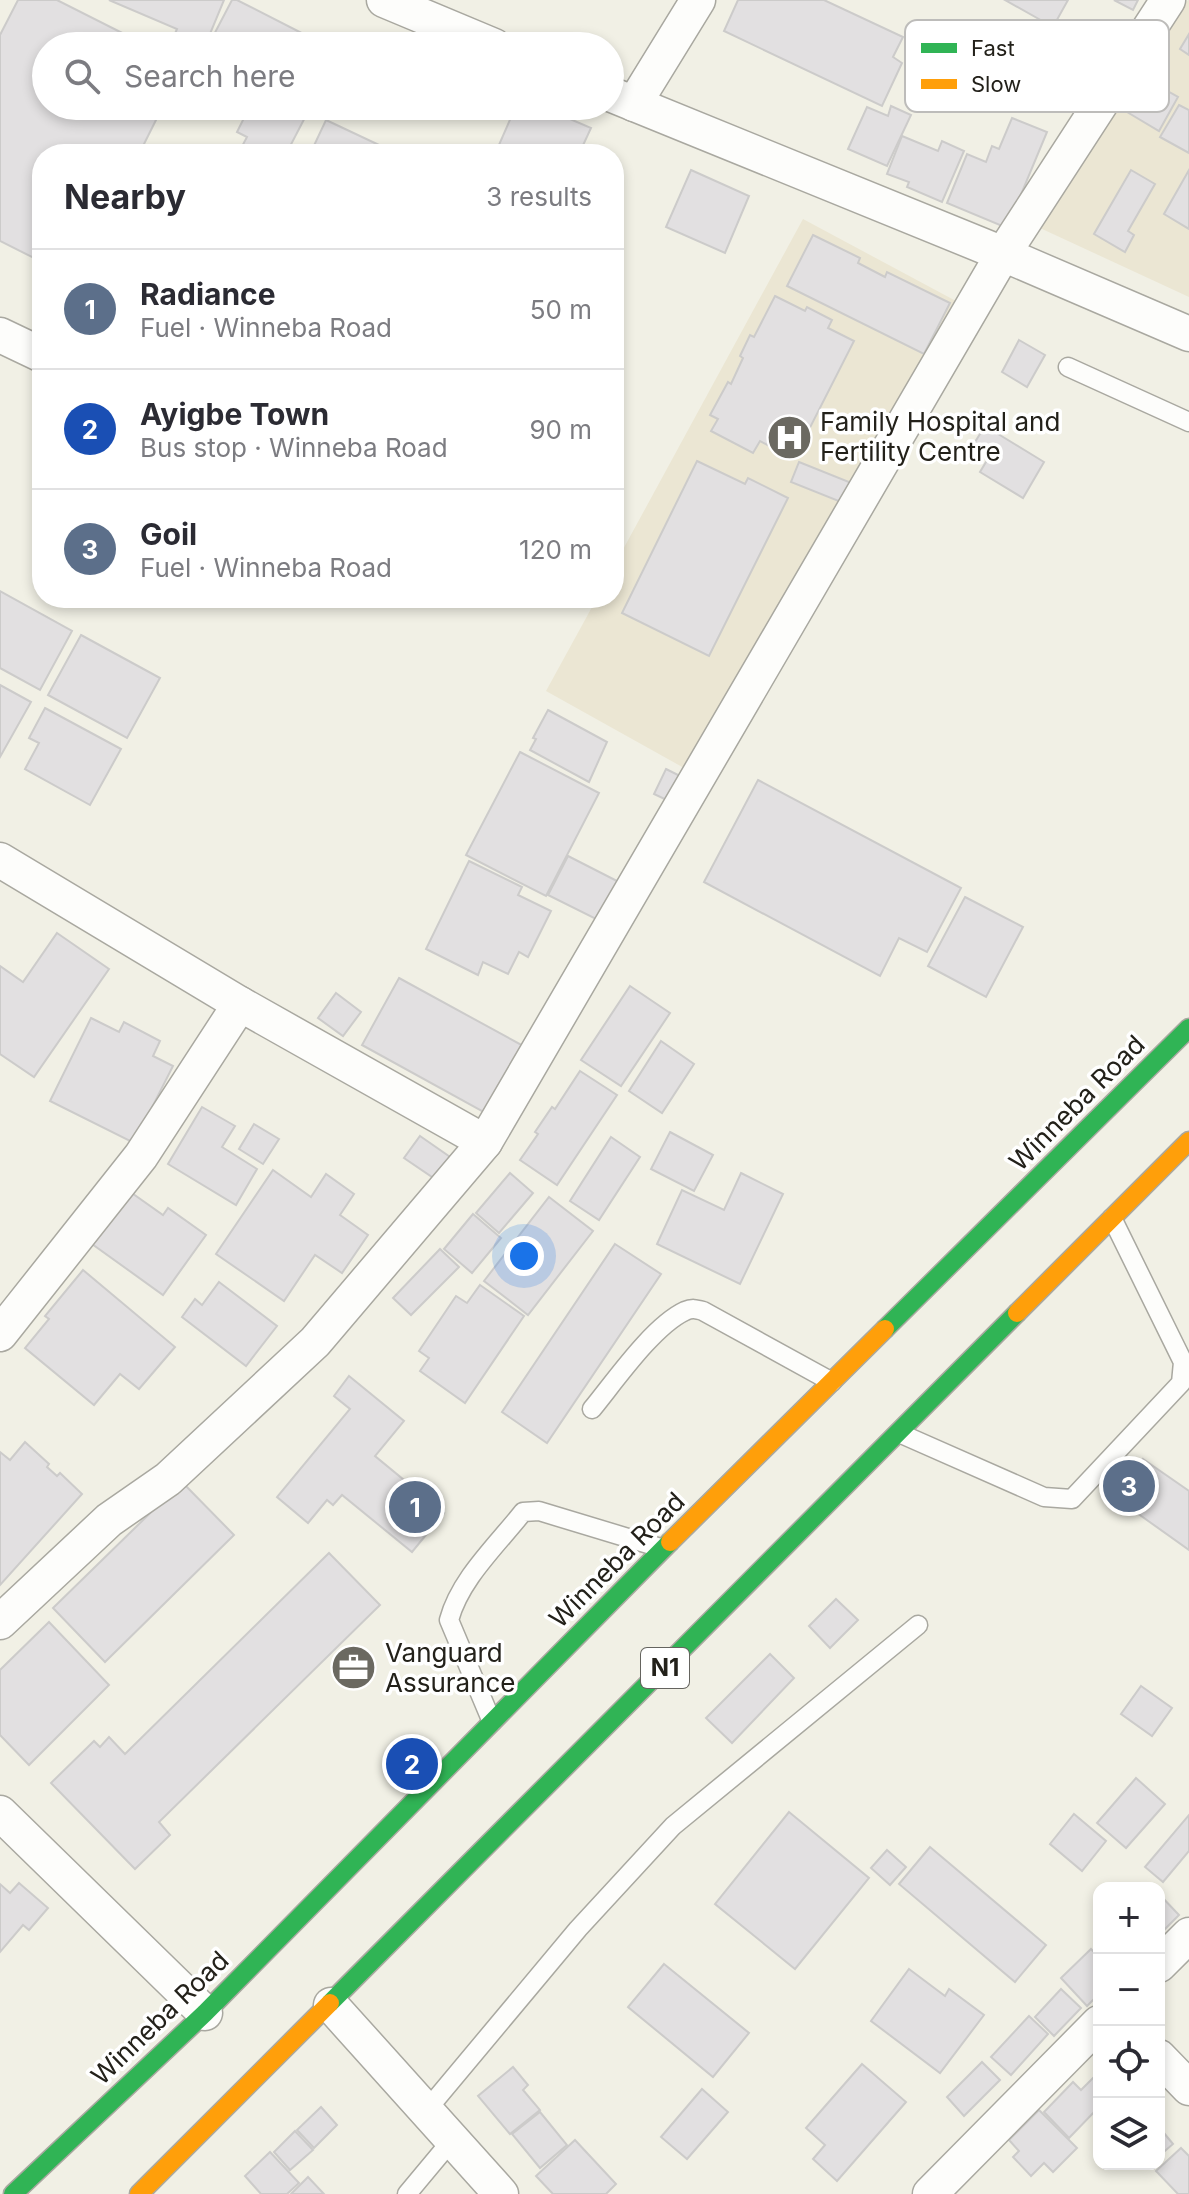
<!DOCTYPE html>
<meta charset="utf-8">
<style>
:root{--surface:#fff;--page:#f2f2f3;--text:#2b2b33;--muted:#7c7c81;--line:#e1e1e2;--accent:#d93025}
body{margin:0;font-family:Inter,sans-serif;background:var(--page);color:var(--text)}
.controls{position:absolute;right:24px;bottom:24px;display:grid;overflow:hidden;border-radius:16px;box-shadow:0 4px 12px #0003}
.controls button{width:72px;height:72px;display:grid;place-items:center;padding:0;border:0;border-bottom:2px solid var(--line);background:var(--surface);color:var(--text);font:40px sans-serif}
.you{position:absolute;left:524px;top:1256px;width:28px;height:28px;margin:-20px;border:6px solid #fff;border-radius:50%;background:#1a73e8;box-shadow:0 0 0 12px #1a73e833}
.badge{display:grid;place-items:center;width:52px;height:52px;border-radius:50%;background:var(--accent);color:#fff;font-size:26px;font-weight:700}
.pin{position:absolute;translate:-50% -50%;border:4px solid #fff;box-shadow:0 2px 8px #0006}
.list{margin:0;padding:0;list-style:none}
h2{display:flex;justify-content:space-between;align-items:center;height:104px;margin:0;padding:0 32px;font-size:34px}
h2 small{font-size:26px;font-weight:400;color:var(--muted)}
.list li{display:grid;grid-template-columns:52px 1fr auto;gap:24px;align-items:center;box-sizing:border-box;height:120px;padding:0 32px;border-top:2px solid var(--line)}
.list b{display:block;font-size:30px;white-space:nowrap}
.list p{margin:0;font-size:26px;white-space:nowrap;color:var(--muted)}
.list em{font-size:26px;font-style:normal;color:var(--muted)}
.icon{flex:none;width:44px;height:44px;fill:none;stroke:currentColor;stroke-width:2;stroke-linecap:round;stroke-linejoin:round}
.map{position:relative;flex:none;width:1189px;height:2194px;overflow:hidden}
.search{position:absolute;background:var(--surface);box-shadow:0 4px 12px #0003;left:32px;top:32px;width:592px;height:88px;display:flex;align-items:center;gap:20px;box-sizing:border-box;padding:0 28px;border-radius:44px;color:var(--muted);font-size:30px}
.panel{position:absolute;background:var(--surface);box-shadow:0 4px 12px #0003;left:32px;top:144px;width:592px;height:464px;border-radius:32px}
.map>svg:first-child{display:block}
.built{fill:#ebe6d3}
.building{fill:#e2e0e1;stroke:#cccbca;stroke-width:2}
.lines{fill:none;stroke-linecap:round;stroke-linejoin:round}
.lane-casing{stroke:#a9a8a0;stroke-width:21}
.street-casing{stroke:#a9a8a0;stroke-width:37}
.fast-casing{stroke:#a9a8a0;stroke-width:21}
.slow-casing{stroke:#a9a8a0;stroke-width:21}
.lane{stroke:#fdfdfb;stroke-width:18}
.street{stroke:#fdfdfb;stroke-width:34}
.fast{stroke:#30b455;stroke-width:18}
.slow{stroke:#ff9f0a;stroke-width:18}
.labels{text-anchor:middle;stroke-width:7;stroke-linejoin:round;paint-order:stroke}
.shield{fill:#fff;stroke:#65645f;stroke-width:2}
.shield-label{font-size:24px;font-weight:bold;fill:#23211a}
.poi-label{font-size:26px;fill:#23211a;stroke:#fff;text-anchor:start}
.street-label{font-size:26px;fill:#23211a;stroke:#fff}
.key{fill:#fff;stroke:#bdbcba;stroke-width:2}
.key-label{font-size:22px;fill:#23211a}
</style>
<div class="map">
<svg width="1189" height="2194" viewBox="0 0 1189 2194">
<rect width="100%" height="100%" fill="#f1f0e5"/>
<!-- built -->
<g class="built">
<polygon points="1188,0 1189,0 1189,297 1040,228"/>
<polygon points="803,219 969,308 693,773 546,691 597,598 614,598 614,566"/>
</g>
<!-- building -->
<g class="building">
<polygon points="18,0 57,0 148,46 46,46 46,106 163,106 139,154 42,154 42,262 0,241 0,35"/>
<polygon points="109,0 224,0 205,46 198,46 174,36 177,29"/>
<polygon points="232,0 237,0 327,46 208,46"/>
<polygon points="738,0 824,0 903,37 893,57 902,63 882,106 724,31"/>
<polygon points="1005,0 1068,0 1053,27"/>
<polygon points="1114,0 1138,0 1133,10"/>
<polygon points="1189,34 1189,55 1180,49"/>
<polygon points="1146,79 1178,97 1159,131 1127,112"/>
<polygon points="1179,105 1189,110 1189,153 1160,137"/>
<polygon points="250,106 311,106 286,154 238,154 247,137 237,132"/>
<polygon points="516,106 540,106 591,128 579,154 495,154"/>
<polygon points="891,106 911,115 887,166 848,149 867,107 888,116"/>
<polygon points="1012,118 1047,132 1007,228 947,203 967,154 986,162 992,146 999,149"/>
<polygon points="326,120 394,152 393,154 310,154"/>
<polygon points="902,136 938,151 942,141 964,151 942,202 907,187 909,182 887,174"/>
<polygon points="691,170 749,196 725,253 666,227"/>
<polygon points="1131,170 1155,184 1128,231 1134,235 1125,252 1094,234"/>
<polygon points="1189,170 1189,229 1164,214"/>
<polygon points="813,235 860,258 858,263 885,277 887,272 950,303 924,354 787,286"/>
<polygon points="775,296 805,311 807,307 832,320 828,328 854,341 794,459 760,441 753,453 711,431 718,419 710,415 728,382 731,384 743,358 740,356 750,335 754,337"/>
<polygon points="1019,340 1045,355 1027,387 1002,372"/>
<polygon points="985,426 1044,462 1023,498 980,472 992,452 975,442"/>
<polygon points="697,461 745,484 748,478 788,498 709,656 622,613"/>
<polygon points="799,462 854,484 846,504 791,482"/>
<polygon points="0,591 72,631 40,690 0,668"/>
<polygon points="81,635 160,678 127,738 48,695"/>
<polygon points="0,685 31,702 0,757"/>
<polygon points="45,708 121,749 90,805 25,769 39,743 29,738"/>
<polygon points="548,710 607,742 589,782 530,750 536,739 533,738"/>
<polygon points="520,752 599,793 546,896 466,855"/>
<polygon points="666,769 688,780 675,804 654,794"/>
<polygon points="758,780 961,888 927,952 899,938 880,976 704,882"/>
<polygon points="568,856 619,882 600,921 548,895"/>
<polygon points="469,861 522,887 518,895 551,911 528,957 519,952 508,974 483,962 478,975 426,949"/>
<polygon points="965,897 1023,927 986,997 928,966"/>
<polygon points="57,933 109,969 34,1077 0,1054 0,966 23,982"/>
<polygon points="399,978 527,1048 489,1115 362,1045"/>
<polygon points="630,986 670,1013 621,1086 581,1060"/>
<polygon points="336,993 361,1012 343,1036 318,1018"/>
<polygon points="91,1018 119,1032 124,1022 160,1041 153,1056 173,1066 134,1143 50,1101"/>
<polygon points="661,1041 694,1064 662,1113 629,1091"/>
<polygon points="580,1071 617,1095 557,1185 520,1160 538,1134 535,1132 552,1107 555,1109"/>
<polygon points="202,1107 235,1126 222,1147 257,1169 236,1205 168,1164"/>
<polygon points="254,1124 279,1139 263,1164 239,1149"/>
<polygon points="670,1132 713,1155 694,1191 651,1169"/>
<polygon points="420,1136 453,1159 438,1181 404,1158"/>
<polygon points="611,1137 640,1157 599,1220 570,1201"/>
<polygon points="273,1170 311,1197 326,1174 354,1194 340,1215 368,1235 342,1273 315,1255 284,1301 216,1254"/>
<polygon points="510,1173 533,1193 499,1233 476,1213"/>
<polygon points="741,1173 783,1194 740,1284 657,1244 682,1190 724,1210"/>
<polygon points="129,1191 163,1215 168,1208 206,1235 163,1295 92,1244"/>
<polygon points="549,1197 593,1231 528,1315 484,1281"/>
<polygon points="473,1214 501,1238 472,1273 444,1249"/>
<polygon points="615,1244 661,1274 547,1443 502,1412"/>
<polygon points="440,1249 459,1267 411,1315 393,1298"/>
<polygon points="83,1270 175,1347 139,1389 120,1374 94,1405 25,1348 49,1319 45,1316"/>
<polygon points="219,1282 277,1326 246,1366 182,1317 195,1299 202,1305"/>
<polygon points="480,1285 524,1316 465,1403 420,1371 429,1358 419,1351 456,1296 467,1303"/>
<polygon points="349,1376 404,1421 375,1456 444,1513 412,1552 342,1495 333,1505 327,1500 308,1523 277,1497 350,1409 334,1396"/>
<polygon points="25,1442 49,1464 47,1467 57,1476 60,1473 82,1494 0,1585 0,1452 10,1460"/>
<polygon points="1143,1459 1189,1491 1189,1550 1116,1498"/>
<polygon points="182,1482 234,1535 105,1662 53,1608"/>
<polygon points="329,1553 380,1605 159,1822 170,1835 135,1869 51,1783 94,1741 100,1747 109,1737 125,1754"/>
<polygon points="836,1599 858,1620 830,1648 809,1626"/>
<polygon points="49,1622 109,1685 29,1765 0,1735 0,1670"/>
<polygon points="770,1654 794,1678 732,1743 706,1718"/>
<polygon points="1141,1686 1172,1708 1152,1736 1121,1714"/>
<polygon points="1136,1778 1165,1804 1126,1848 1097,1823"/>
<polygon points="789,1812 869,1878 795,1969 715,1904"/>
<polygon points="1074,1814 1106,1841 1082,1871 1050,1844"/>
<polygon points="1189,1815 1189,1851 1163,1882 1145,1867"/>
<polygon points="930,1847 1046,1945 1015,1982 899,1884"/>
<polygon points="887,1850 906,1867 890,1885 871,1868"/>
<polygon points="19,1883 48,1908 29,1930 23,1925 0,1952 0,1884 10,1893"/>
<polygon points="1159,1894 1179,1915 1159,1935"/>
<polygon points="1091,1949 1099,1957 1099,1994 1087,2006 1061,1978"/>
<polygon points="664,1964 749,2033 713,2077 628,2007"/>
<polygon points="909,1969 945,1996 949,1989 984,2015 940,2073 871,2021"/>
<polygon points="1061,1989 1081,2008 1054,2036 1035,2017"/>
<polygon points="1029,2016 1048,2034 1011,2075 991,2057"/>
<polygon points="982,2062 1000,2080 964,2116 947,2097"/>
<polygon points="862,2064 906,2102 837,2181 813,2159 825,2145 806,2128"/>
<polygon points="513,2067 528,2085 523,2090 540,2110 510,2134 478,2096"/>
<polygon points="1097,2074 1099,2101 1096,2104 1099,2107 1069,2138 1044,2112 1073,2082 1081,2090"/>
<polygon points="702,2089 728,2112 687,2159 661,2137"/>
<polygon points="321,2107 337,2125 314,2148 297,2130"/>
<polygon points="1039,2110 1077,2148 1053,2172 1044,2163 1031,2176 1013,2157 1019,2151 1009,2140"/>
<polygon points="540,2112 567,2145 540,2168 512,2134"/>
<polygon points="1159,2127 1173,2144 1159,2156"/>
<polygon points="295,2131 313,2150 290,2170 274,2152"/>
<polygon points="575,2140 616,2184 606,2194 553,2194 536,2176"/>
<polygon points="1181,2148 1189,2156 1189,2194 1178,2194 1156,2171"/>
<polygon points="270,2152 299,2183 287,2194 261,2194 245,2176"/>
<polygon points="308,2177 324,2194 291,2194"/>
</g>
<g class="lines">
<defs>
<g id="lane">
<polyline points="1068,367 1189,422"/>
<path d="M592,1409C615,1381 653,1326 685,1311C692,1308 696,1309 703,1311L832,1382"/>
<polyline points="899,1433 1044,1497 1072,1499 1181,1383 1183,1362 1112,1218"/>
<path d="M492,1722L449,1620C460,1579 497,1545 523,1512L539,1511L661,1548"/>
<polyline points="426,2111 578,1929 673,1826 918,1625"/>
<polyline points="407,2194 452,2140"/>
</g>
<g id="street">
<polyline points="384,0 494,46"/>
<polyline points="610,94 1003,254 1189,334"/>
<polyline points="634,104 698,0"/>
<polyline points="0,335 42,355"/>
<polyline points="0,860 240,1004 485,1142"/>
<polyline points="0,1334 141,1156 240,1004"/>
<polyline points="0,1622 109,1520 168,1479 315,1342 485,1142 1003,254 1168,0"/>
<polyline points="0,1813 205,2013"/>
<polyline points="1159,1965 1189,1935"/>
<polyline points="331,2005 501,2194"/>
<polyline points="1159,2057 1189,2088"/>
<polyline points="930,2194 1099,2023"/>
</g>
<g id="fast">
<polyline points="885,1329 1189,1028"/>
<polyline points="330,2003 1017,1313"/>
<polyline points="13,2194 205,2013 670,1542"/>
</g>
<g id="slow">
<polyline points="1017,1313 1189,1141"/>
<polyline points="670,1542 885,1329"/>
<polyline points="139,2194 330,2003"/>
</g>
</defs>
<!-- lane casing -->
<use href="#lane" class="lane-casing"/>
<!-- street casing -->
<use href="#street" class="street-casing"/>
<!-- fast casing -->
<use href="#fast" class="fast-casing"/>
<!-- slow casing -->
<use href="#slow" class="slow-casing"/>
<!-- lane -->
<use href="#lane" class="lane"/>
<!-- street -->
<use href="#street" class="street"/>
<!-- fast -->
<use href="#fast" class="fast"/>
<!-- slow -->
<use href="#slow" class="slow"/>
</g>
<!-- icons -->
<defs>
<symbol id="hospital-disc" viewBox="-11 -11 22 22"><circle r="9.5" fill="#6b6961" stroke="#fff"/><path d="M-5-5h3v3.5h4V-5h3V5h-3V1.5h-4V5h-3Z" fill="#fff"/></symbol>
<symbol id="office-disc" viewBox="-11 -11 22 22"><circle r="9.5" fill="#6b6961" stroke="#fff"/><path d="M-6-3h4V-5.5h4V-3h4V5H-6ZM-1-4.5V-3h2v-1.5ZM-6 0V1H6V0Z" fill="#fff"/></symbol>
</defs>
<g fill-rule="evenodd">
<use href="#hospital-disc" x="764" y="412" width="51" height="51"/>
<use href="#office-disc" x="328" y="1642" width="51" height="51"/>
</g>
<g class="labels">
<!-- shield labels -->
<rect class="shield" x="641" y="1648" width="48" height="40" rx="6"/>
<g class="shield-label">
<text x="665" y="1676">N1</text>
</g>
<!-- poi labels -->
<g class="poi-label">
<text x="820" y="431">Family Hospital and<tspan x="820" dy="30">Fertility Centre</tspan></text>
<text x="385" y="1662">Vanguard<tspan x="385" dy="30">Assurance</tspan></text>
</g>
<!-- street labels -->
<g class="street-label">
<text transform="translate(1077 1103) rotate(-45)" y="9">Winneba Road</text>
<text transform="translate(617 1560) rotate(-45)" y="9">Winneba Road</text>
<text transform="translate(160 2018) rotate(-44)" y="9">Winneba Road</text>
</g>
</g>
<!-- legend -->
<rect x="905" y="20" width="264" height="92" rx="12" class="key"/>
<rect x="921" y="43" width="36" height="10" fill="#30b455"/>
<rect x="921" y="79" width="36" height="10" fill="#ff9f0a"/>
<g class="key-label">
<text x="971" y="56">Fast</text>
<text x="971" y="92">Slow</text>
</g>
</svg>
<div class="controls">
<button>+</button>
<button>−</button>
<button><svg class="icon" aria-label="locate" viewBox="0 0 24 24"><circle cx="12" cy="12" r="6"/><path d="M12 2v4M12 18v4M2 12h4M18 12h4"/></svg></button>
<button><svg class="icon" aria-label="layers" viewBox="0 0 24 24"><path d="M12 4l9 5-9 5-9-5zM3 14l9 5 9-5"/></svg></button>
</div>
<div class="you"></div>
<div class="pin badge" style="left:415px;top:1507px;background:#5c6f8a">1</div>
<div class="pin badge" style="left:412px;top:1764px;background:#1a4fb4">2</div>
<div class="pin badge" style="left:1129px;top:1486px;background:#5c6f8a">3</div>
<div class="search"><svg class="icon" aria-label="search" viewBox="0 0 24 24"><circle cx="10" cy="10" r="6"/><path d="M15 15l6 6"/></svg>Search here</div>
<section class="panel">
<h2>Nearby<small>3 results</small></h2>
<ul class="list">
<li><span class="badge" style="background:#5c6f8a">1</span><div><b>Radiance</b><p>Fuel · Winneba Road</p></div><em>50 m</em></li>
<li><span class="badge" style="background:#1a4fb4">2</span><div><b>Ayigbe Town</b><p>Bus stop · Winneba Road</p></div><em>90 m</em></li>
<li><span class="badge" style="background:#5c6f8a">3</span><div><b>Goil</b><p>Fuel · Winneba Road</p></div><em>120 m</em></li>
</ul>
</section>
</div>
